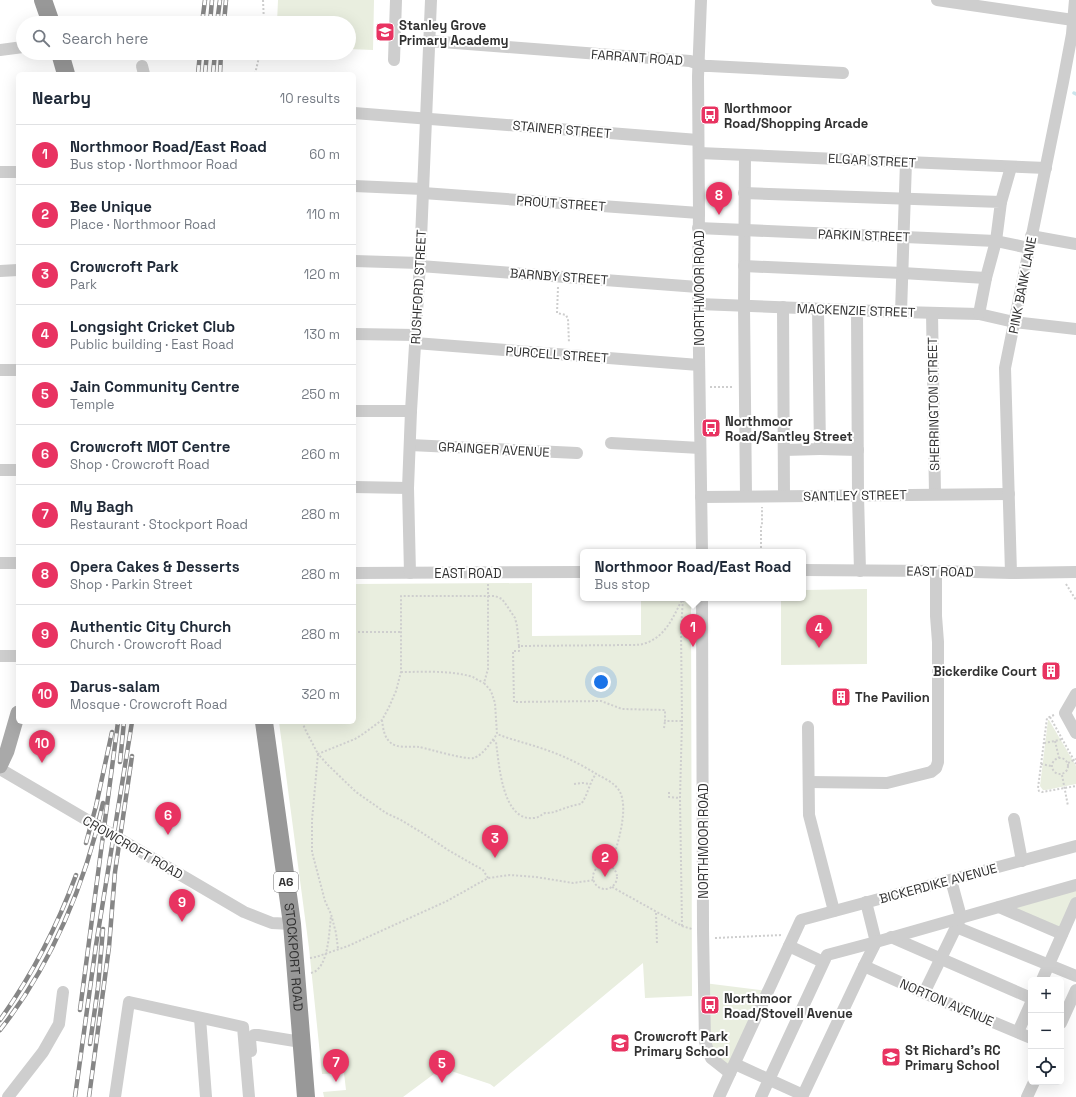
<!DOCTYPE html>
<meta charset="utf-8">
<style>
:root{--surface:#fff;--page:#f2f2f3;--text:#1f2937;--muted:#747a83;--line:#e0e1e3;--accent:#e83361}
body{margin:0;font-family:"Space Grotesk",sans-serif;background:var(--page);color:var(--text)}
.controls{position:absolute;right:12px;bottom:12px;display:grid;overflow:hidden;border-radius:6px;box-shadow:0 4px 16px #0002}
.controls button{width:36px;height:36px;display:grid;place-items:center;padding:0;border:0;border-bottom:1px solid var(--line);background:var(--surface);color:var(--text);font:20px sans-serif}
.you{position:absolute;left:601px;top:682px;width:14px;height:14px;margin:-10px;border:3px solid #fff;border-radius:50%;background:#1a73e8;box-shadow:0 0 0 6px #1a73e833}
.badge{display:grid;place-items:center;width:26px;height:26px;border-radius:50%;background:var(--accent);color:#fff;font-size:13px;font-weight:700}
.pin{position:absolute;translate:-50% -33px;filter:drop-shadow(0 1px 2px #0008)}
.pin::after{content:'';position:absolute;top:21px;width:14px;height:12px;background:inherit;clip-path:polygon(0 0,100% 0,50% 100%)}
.popup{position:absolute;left:580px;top:549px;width:226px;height:52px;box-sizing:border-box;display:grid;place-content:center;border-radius:6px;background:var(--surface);filter:drop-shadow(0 1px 3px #0005);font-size:13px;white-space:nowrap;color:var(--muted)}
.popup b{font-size:15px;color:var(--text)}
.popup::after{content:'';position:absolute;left:50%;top:100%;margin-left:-8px;border:8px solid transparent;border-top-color:var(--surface)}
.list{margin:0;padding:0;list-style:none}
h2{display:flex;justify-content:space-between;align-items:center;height:52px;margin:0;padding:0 16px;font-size:17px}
h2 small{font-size:13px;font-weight:400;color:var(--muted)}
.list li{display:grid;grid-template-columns:26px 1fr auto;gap:12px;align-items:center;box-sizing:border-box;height:60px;padding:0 16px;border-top:1px solid var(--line)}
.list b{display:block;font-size:15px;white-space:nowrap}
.list p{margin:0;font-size:13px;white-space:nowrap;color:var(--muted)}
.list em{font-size:13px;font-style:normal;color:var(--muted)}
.icon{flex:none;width:22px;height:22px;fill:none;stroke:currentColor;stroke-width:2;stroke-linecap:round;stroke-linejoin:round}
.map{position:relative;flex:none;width:1076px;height:1097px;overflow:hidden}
.search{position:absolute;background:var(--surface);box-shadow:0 4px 16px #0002;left:16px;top:16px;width:340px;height:44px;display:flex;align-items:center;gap:10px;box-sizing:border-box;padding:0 14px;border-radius:22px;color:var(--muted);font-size:15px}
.panel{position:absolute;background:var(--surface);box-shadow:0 4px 16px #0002;left:16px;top:72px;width:340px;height:652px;border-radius:6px}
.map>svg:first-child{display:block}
.green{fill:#e9eedf}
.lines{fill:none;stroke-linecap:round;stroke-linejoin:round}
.stream{stroke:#cbe6ed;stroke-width:3.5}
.path{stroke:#cecece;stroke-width:2;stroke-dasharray:2 2;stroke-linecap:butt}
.minor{stroke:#cecece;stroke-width:12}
.major{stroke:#a9a9a9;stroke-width:15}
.highway{stroke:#989898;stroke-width:18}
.rail-casing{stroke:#868686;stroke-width:4.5}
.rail{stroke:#fff;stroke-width:3;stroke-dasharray:9;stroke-linecap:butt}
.labels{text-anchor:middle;stroke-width:4;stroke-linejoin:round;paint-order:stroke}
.shield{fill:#fff;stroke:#6f6f6f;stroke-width:1}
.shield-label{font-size:12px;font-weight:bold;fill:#313131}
.poi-label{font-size:13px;font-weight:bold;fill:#313131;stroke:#fff;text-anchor:start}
.street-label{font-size:13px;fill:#313131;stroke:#fff}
</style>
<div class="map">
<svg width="1076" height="1097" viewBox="0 0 1076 1097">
<rect width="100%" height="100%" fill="#fff"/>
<!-- green -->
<g class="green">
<polygon points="278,0 374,0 373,50 349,49 349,23 277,23"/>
<polygon points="532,583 532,636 641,635 641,598 691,598 692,996 645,998 643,963 494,1087 490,1084 442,1068 403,1097 324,1097 323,1092 346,1090 344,1073 322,1074 309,948 279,722 354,722 354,584"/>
<polygon points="867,589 867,664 781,665 781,598 803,598 803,590"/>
<polygon points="1048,720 1049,720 1076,766 1076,784 1046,790 1043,790 1040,786"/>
<polygon points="1076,885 1076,903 1062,934 999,907"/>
<polygon points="704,983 768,991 730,1073 711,1058"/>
</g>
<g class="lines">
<!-- stream -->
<polyline class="stream" points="1074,93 1076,94"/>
<!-- path -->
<g class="path">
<polyline points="263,0 264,23"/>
<polyline points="255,74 260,53"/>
<polyline points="558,287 557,313 566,315 568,319 569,343"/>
<polyline points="710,387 734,387"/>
<polyline points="761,552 761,527 762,525 762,507"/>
<path d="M488,584V596H495L502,599L507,606L515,618L517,626L519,646L630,645C636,645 641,645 646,643C666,636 673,617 682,600"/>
<polyline points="1066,584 1076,600"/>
<polyline points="354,632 401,632"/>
<polyline points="519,646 519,651 513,651 514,702 601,701 622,709 665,710 665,721 682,721"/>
<path d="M401,672C424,672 450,670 473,677C476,679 480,681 484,683"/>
<polyline points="1054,715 1047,718 1038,788 1039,791 1042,792 1076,786"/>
<polyline points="1050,717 1076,764"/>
<path d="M382,720C383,728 384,737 390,742C396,749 411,746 419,747C430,749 465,760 474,758C483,755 492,741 497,734"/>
<polyline points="302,722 306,731 318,754 312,820 312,852 325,901 331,914 336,933 338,949"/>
<polyline points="664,728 665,721"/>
<path d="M493,740L496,742C499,763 502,822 534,818C538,818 541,815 545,813C548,813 551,813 554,812C563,809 572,805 581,804C588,795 589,783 596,774"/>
<polyline points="1055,741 1059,758"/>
<polyline points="1044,743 1055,741 1062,739"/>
<circle cx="1060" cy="766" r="8"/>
<polyline points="1068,763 1076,759"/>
<polyline points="1041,764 1051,766"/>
<polyline points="1062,775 1068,806"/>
<polyline points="574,784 583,783 590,784"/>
<polyline points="669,792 669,797 680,798"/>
<circle cx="605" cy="877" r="12"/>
<path d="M488,878L483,870L448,850L424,834L401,820L386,813L356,792L328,765L318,754L355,739L363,734L382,720L389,707L396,691L401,672V596H488V669L484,683L491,691L495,703L497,734C515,741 534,745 552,752C568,758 584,766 598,775C606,779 616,784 620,792C629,810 617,848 610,866"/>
<polyline points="612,887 682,926 692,929"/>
<polyline points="656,913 657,944"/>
<polyline points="682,926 680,798 682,721 681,630 683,598"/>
<polyline points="715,938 782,935"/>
<polyline points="310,958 316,957 348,946 447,901 488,878 510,875 536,877 573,883 594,880"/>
<path d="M311,973C329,969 329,931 331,916"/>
</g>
<!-- minor -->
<g class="minor">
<polyline points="701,0 698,77 699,213 698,287 702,552"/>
<polyline points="937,0 1073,20"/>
<polyline points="429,41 690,61 705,66 710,66 843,73"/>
<polyline points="0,50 23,47"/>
<polyline points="394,60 396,0"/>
<polyline points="142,66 144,74"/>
<polyline points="354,113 698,140"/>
<polyline points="699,153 1046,168"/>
<polyline points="745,155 744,306 746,496"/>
<polyline points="0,172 18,172"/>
<polyline points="354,186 423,189"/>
<polyline points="423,193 699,213"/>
<polyline points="1001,202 1011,167"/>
<polyline points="698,228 996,241 1029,248"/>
<polyline points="1031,236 1076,244"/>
<polyline points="354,261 420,263"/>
<polyline points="420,266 698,287"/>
<polyline points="744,266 902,273 986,278 996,241 1001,202 744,193"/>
<polyline points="0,271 18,270"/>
<polyline points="698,304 901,312 979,314 1014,322 1076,329"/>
<polyline points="783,307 784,496"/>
<polyline points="857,310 858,495 860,571"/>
<polyline points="901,312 906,162"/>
<polyline points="932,313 935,494"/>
<polyline points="979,314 986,278"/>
<polyline points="354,334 416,335"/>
<polyline points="415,343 699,365"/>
<polyline points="0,370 18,370"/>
<polyline points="354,411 411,411"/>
<polyline points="611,443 700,448"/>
<polyline points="410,445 577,453"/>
<polyline points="820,449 858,450"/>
<polyline points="784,450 820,449 818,309"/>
<polyline points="0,470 18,470"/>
<polyline points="354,487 408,488"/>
<polyline points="701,497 1009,494"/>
<polyline points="0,563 18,563"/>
<polyline points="803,570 936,571 1011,573 1076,572"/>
<polyline points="354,573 583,572"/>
<polyline points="410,573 408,488 411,411 420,263 431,0"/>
<polyline points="1011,573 1005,368 1063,82 1072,34 1075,0"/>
<polyline points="702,598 703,929 705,1042 711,1058 730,1073"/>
<polyline points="0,656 18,656"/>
<polyline points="1076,694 1065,713 1076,733"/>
<polyline points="808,727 809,815 834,911"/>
<polyline points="0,769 244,912 272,923 292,924"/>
<polyline points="809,782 887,783 931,772 936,768 938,762 938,642 936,616 936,571"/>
<polyline points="1014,819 1022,861"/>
<polyline points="999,907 1062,934"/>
<polyline points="956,927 1076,976"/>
<polyline points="891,937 1031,998"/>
<polyline points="789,946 823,962"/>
<polyline points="864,966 924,993 1031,1038"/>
<polyline points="1042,980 1076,903"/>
<polyline points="924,993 961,917 951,880"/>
<polyline points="200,1018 206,1097"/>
<polyline points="1061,1023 1076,990"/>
<polyline points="1018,1032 1031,1003"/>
<polyline points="251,1051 250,1039 254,1035 258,1035 301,1042"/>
<polyline points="735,1064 803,1095 864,966 876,942 866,902"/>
<polyline points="8,1097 43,1052 59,1024 63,992"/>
<polyline points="115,1097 129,1002 243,1027 249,1097"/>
<polyline points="719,1097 801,920 1076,846"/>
<polyline points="761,1097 827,955 876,942 1076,885"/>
<polyline points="1027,1097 1034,1082"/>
</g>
<!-- major -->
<polyline class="major" points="0,766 7,751 18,713"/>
<!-- highway -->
<g class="highway">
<polyline points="43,0 51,23"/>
<polyline points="60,53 66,74"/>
<path id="s1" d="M264,722L292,924L306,1097"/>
</g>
<defs>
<g id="rail">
<polyline points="202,23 205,0"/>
<polyline points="210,23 212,0"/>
<polyline points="217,23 220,0"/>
<polyline points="224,23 226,0"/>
<polyline points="198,74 200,53"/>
<polyline points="205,74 207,53"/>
<polyline points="213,74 215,53"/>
<polyline points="220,74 221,53"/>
<polyline points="120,762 124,722"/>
<polyline points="86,843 96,806 112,732"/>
<polyline points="80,1010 118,722"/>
<path d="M0,1020C32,975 57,927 76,875"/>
<path d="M0,1030C51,966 86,882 103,803"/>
<polyline points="90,1044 98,987 103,929"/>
<polyline points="75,1097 96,945 132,722"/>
<polyline points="89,1097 109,947 115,872 132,756"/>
</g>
</defs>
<!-- rail casing -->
<use href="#rail" class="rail-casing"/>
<!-- rail -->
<use href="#rail" class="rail"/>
</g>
<!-- icons -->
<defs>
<symbol id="school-square" viewBox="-11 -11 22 22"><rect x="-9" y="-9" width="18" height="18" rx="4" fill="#e83361" stroke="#fff"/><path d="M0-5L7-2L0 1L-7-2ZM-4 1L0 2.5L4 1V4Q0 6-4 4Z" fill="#fff"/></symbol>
<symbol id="bus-square" viewBox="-11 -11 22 22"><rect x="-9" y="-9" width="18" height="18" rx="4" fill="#e83361" stroke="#fff"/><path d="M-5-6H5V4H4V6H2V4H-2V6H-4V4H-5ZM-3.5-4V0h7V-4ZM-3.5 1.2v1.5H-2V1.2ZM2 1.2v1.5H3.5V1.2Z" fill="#fff"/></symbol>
<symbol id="building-square" viewBox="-11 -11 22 22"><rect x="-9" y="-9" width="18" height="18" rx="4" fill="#e83361" stroke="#fff"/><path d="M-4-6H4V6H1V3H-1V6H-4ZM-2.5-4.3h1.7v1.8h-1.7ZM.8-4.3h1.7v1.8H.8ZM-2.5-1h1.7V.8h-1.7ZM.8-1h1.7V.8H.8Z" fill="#fff"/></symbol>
</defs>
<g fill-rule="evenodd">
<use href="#school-square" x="374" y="21" width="22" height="22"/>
<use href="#bus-square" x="699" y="104" width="22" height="22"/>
<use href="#bus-square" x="700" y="417" width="22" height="22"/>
<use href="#building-square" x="1040" y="660" width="22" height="22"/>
<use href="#building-square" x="830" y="686" width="22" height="22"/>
<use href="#bus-square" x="699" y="994" width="22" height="22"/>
<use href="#school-square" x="609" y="1032" width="22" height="22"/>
<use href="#school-square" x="880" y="1046" width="22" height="22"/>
</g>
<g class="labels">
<!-- shield labels -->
<rect class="shield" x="274" y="872" width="24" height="20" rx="3"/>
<g class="shield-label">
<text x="286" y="886">A6</text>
</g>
<!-- poi labels -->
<g class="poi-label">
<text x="399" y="30">Stanley Grove<tspan x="399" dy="15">Primary Academy</tspan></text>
<text x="724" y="113">Northmoor<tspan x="724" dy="15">Road/Shopping Arcade</tspan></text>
<text x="725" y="426">Northmoor<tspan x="725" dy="15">Road/Santley Street</tspan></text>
<text x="1037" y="676" text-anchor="end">Bickerdike Court</text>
<text x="855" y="702">The Pavilion</text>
<text x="724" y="1003">Northmoor<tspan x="724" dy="15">Road/Stovell Avenue</tspan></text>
<text x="634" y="1041">Crowcroft Park<tspan x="634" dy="15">Primary School</tspan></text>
<text x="905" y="1055">St Richard's RC<tspan x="905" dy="15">Primary School</tspan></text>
</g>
<!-- street labels -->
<g class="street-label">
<text transform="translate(637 57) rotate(4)" y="5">FARRANT ROAD</text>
<text transform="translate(562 129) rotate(5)" y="5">STAINER STREET</text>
<text transform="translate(872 160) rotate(3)" y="5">ELGAR STREET</text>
<text transform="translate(561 203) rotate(4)" y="5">PROUT STREET</text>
<text transform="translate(864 235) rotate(2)" y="5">PARKIN STREET</text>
<text transform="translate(559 276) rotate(4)" y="5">BARNBY STREET</text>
<text transform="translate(1022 285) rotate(-79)" y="5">PINK BANK LANE</text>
<text transform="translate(418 287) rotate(-87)" y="5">RUSHFORD STREET</text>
<text transform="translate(699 288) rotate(-90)" y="5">NORTHMOOR ROAD</text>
<text transform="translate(856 310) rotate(2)" y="5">MACKENZIE STREET</text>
<text transform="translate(557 354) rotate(4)" y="5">PURCELL STREET</text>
<text transform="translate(933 404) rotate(-91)" y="5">SHERRINGTON STREET</text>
<text transform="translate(494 449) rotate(3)" y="5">GRAINGER AVENUE</text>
<text transform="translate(855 495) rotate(-1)" y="5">SANTLEY STREET</text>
<text transform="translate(940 571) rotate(1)" y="5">EAST ROAD</text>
<text x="468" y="578">EAST ROAD</text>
<text transform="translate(703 841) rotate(-90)" y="5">NORTHMOOR ROAD</text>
<text transform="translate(133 847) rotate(30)" y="5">CROWCROFT ROAD</text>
<text transform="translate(938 883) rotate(-15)" y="5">BICKERDIKE AVENUE</text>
<text dy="5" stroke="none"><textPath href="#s1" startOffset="237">STOCKPORT ROAD</textPath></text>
<text transform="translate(947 1002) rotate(23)" y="5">NORTON AVENUE</text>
</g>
</g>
</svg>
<div class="controls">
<button>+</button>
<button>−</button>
<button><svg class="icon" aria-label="locate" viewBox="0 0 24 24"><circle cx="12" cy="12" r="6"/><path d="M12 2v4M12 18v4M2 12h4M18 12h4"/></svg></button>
</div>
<div class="you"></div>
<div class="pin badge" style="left:693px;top:647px">1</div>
<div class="popup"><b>Northmoor Road/East Road</b>Bus stop</div>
<div class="pin badge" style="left:605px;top:877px">2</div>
<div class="pin badge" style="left:495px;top:858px">3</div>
<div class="pin badge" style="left:819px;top:648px">4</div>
<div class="pin badge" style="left:442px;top:1083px">5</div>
<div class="pin badge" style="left:168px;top:835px">6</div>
<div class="pin badge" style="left:336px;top:1082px">7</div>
<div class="pin badge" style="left:719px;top:215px">8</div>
<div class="pin badge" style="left:182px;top:922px">9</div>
<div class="pin badge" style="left:42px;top:763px">10</div>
<div class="search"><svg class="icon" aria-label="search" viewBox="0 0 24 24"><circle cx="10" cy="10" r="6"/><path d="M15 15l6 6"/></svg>Search here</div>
<section class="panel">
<h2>Nearby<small>10 results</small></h2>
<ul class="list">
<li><span class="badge">1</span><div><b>Northmoor Road/East Road</b><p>Bus stop · Northmoor Road</p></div><em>60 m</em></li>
<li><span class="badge">2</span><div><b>Bee Unique</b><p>Place · Northmoor Road</p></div><em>110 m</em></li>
<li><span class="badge">3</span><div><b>Crowcroft Park</b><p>Park</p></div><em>120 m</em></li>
<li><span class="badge">4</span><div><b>Longsight Cricket Club</b><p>Public building · East Road</p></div><em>130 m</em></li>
<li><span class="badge">5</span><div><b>Jain Community Centre</b><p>Temple</p></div><em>250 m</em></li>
<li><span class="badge">6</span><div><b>Crowcroft MOT Centre</b><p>Shop · Crowcroft Road</p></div><em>260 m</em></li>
<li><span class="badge">7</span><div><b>My Bagh</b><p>Restaurant · Stockport Road</p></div><em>280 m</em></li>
<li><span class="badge">8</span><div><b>Opera Cakes &amp; Desserts</b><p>Shop · Parkin Street</p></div><em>280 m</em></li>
<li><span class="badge">9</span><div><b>Authentic City Church</b><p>Church · Crowcroft Road</p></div><em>280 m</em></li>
<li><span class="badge">10</span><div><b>Darus-salam</b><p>Mosque · Crowcroft Road</p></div><em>320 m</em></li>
</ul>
</section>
</div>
